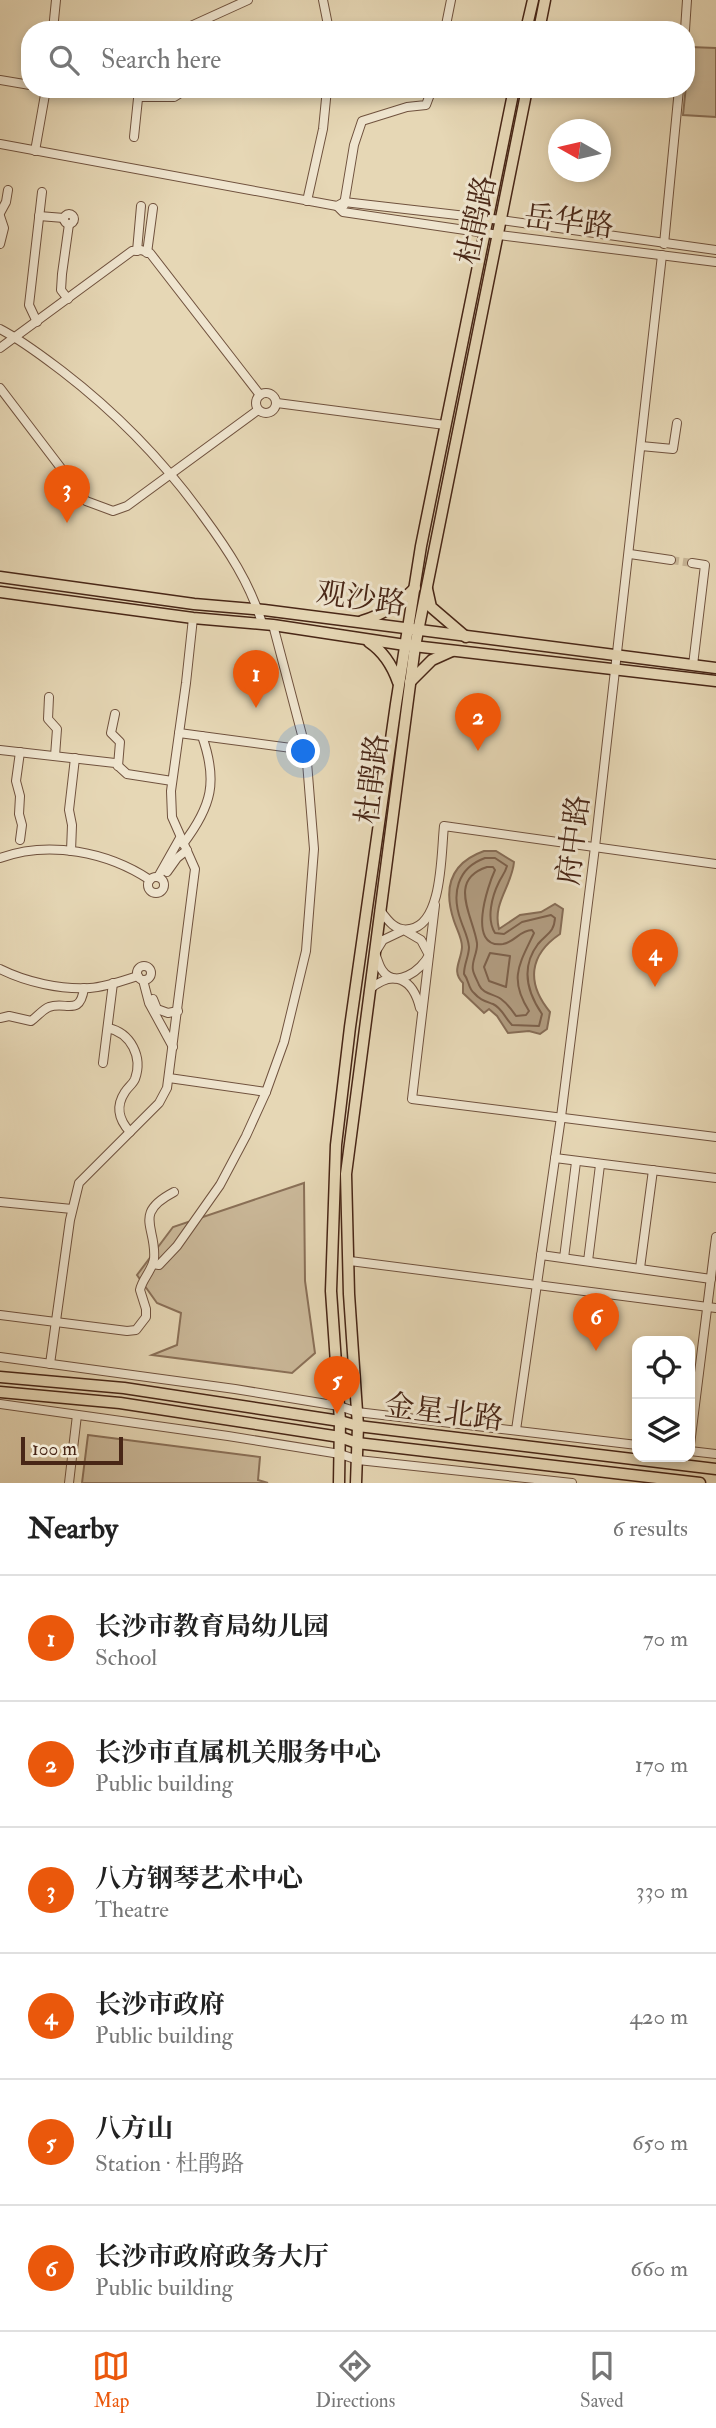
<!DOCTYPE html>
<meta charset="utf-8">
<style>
:root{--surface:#fff;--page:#f2f2f2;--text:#222;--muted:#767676;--line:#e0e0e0;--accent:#ea580c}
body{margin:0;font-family:"IM FELL Double Pica","Noto Serif SC",serif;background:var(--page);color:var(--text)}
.controls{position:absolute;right:21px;bottom:21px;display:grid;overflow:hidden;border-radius:14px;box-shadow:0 4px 10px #0003}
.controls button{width:63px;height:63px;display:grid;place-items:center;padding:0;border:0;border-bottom:2px solid var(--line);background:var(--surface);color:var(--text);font:35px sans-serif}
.compass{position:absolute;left:548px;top:119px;width:63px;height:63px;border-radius:50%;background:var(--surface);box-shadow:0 4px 10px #0003;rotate:278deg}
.scale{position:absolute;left:21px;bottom:18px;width:102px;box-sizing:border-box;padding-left:7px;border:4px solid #482616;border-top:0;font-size:19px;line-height:24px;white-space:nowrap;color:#482616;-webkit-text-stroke:5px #efe5cf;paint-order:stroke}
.you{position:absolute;left:304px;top:752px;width:24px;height:24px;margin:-18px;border:5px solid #fff;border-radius:50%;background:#1a73e8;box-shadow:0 0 0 10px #1a73e833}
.badge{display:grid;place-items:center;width:46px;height:46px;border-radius:50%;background:var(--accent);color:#fff;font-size:23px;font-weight:700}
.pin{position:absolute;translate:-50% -58px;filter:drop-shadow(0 2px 4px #0008)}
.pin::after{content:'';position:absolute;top:37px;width:24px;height:21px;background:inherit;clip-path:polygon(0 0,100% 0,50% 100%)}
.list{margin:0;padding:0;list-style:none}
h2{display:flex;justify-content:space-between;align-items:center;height:91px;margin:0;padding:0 28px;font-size:30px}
h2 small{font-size:23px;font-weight:400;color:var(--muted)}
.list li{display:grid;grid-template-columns:46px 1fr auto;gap:21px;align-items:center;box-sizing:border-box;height:126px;padding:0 28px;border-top:2px solid var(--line)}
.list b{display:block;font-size:26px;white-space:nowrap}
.list p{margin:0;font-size:23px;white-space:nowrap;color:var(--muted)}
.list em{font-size:23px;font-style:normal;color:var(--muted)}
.icon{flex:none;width:38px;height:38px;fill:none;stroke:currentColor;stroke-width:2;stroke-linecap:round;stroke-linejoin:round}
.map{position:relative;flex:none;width:716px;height:1483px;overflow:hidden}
.search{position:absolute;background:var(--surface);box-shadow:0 4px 10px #0003;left:21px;right:21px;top:21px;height:77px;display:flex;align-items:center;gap:18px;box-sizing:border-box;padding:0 24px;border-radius:28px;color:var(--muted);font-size:26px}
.sheet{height:847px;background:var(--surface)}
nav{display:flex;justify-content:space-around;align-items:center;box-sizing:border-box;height:98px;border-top:2px solid var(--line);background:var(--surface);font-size:19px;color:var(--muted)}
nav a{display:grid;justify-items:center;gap:4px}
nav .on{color:var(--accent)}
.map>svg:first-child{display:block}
.green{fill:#cbb99a;stroke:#8a7058;stroke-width:2}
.water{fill:#b09b7f;stroke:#866c55;stroke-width:2}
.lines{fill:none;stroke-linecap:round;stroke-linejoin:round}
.shore{stroke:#7c604a;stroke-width:2}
.minor-tunnel{stroke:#c6b495;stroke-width:8;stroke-dasharray:8 4;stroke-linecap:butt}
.minor-casing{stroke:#70523e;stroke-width:10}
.major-casing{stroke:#482616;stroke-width:13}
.minor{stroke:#efe5cf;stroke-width:8}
.major{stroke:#e6d7b5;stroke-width:10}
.labels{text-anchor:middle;stroke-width:6;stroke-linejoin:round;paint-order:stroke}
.street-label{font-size:30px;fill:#482616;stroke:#efe5cf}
</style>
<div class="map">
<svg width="716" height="1483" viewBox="0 0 716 1483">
<rect width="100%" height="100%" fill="#e6d7b5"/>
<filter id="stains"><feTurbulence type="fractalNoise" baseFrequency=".00286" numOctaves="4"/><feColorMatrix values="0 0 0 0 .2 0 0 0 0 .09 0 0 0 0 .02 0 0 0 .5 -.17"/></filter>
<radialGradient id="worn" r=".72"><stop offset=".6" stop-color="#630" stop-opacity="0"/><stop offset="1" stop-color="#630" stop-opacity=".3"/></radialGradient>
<!-- green -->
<g class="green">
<polygon points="690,47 716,48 716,117 683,115"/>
<polygon points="304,1183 305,1281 315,1353 292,1373 152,1355 177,1345 181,1313 157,1303 137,1275 173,1227"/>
<polygon points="88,1435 260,1457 258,1480 268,1483 82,1483"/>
</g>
<!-- water -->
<path class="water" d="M484,851H496L514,862C512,886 492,903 499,929L520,915L541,912L555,904L563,909L560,934C529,955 526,983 550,1012L547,1029L540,1034L529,1031L508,1033L497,1016L489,1009L484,1013L463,993V983C451,971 461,962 462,947C462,938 457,930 454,921C443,888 450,863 484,851Z"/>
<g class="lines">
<!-- shore -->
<g class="shore">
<path d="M485,858H495L507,866C505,873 502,876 499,882C492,896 486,919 495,933L504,934L522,922L551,915L555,918C554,933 547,933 538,944C520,968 527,992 542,1014L539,1026L512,1025C505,1018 502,1008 493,1004C485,1001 480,1000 474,993C468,988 469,980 464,974C464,964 469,956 469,947C468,937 464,930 461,921C451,894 457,868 485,858Z"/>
<path d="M487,867H493L495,870C488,885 466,949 503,944C515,942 520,930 532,930L534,933C520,963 508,978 529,1011L526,1015L516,1016C511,1009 508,1004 501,999C494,994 483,994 479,985C478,982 473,973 473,970C471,962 478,952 477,943C473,916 447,880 487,867Z"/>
<polygon points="490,953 510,956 506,987 489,981 484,967"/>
</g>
<!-- minor-tunnel -->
<polyline class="minor-tunnel" points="671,560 692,563"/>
<defs>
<g id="minor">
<polyline points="323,0 329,30"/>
<polyline points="53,30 56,0"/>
<polyline points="182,30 248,0"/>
<polyline points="445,30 451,0"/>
<polyline points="685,30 687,0"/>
<polyline points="0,80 30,85"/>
<polyline points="139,97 174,97 187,89"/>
<polyline points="134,137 139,89"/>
<polyline points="0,144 337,206 344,202 501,220 716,250"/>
<polyline points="35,151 46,89"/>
<polyline points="307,201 323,129 327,89"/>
<polyline points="344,205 354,145 362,121 407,107 426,105 432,89"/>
<polyline points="337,206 343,212 499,235 716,262"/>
<polyline points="0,213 6,202 8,190"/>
<circle cx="69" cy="219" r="5"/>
<polyline points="0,216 4,228 0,244"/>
<polyline points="39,216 64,218"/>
<polyline points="664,244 679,89"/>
<polyline points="137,251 141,206"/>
<polyline points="147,253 153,208"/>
<polyline points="68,299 61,290 62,274 69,224"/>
<polyline points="37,322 29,305 42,192"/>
<path d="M0,329C23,341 42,356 62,371C118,414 162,459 203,516C228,550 250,583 262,623"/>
<polyline points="0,348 132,251 141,250 150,253 260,395"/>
<polyline points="0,388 86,501 113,511 127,506 258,410"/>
<circle cx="266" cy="403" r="10"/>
<polyline points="277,403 445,425"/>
<polyline points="641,446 673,449 677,423"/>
<polyline points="630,554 671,560"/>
<polyline points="692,563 705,565 693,665"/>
<polyline points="49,697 48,719 57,729 55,756"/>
<polyline points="115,714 111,733 120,742 118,766"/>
<polyline points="179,733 306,750"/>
<polyline points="0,750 115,763 127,774 172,781"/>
<polyline points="20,840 22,825 19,814 20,796 16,781 20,752"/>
<path d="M183,844C212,806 218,781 202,736"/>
<polyline points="71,851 72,825 69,810 75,758"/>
<path d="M0,858C49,840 108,852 150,880"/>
<polyline points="167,872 177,858 187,850"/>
<polyline points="158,877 180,838"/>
<circle cx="156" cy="885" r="8"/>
<polyline points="435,905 412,1099 716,1137"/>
<path d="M380,910C388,921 396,932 410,929C443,924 441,852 444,826L716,864"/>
<path d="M404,930L421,940L429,955C422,970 395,990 382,970C379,966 377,958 375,953L383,940Z"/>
<circle cx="144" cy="973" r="7"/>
<path d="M0,969C26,982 61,990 90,988C106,987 122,981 138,976"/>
<polyline points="143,980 149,1003 173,1047"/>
<path d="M370,989C394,969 413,979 420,1008"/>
<polyline points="153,999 157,1009 168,1013 178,1011"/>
<path d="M0,1018L9,1016L31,1021C37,1017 42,1010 49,1007C66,1001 80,1017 84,988"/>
<path d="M108,1028C131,1033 143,1057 135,1079C133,1084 128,1087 125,1092C115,1107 119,1120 130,1132"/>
<polyline points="103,1063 113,983"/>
<polyline points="169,1078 266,1092"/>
<polyline points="555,1158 716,1178"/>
<polyline points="0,1202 72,1209"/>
<polyline points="541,1255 711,1279"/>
<polyline points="564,1258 576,1162"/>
<polyline points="350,1261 716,1308"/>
<polyline points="588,1261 600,1165"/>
<polyline points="153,1264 159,1265 177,1246 220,1185 246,1136 266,1092 284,1042 306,951 314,849 306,750 273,625"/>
<polyline points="640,1268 653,1170"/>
<path d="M0,1315L127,1331L136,1330L146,1317V1309L140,1290C142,1279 152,1271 154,1259C157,1227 132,1214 174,1192"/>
<polyline points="0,1357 235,1389 339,1406 357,1412 637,1445"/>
<polyline points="50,1364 70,1220 79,1183 159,1103 167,1088 195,869 172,817 171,791 186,683 193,618"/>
<polyline points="0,1404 228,1436 340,1454 358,1460 572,1483"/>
<polyline points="516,1430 561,1117 595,847 662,255"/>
<polyline points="690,1445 716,1237"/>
<polyline points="690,1451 716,1454"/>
<polyline points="69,1483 77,1415"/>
</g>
<g id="major">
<polyline points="526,30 533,0"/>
<polyline points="539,30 545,0"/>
<polyline points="0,577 194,604 264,610 716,668"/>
<polyline points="427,589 431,607 466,637"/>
<polyline points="0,592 193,618 273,625 405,645 716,681"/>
<path d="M362,621C384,614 399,604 415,588"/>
<path d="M369,642C384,652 392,665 398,682"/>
<polyline points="410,682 432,660 452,651"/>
<polyline points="0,1377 124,1388 340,1421 358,1426 716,1469"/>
<polyline points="0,1392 120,1403 340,1437 357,1443 700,1483"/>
<polyline points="339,1483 340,1421 331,1291 336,1145 350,1027 396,704 421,546 514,89"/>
<polyline points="356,1483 358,1426 349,1294 346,1174 415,646 527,89"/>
</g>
</defs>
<!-- minor casing -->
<use href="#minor" class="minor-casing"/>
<!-- major casing -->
<use href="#major" class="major-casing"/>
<!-- minor -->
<use href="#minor" class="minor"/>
<!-- major -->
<use href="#major" class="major"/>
</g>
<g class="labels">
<!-- street labels -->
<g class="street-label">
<text transform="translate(476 220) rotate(-78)" y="10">杜鹃路</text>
<text transform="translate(569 221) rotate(7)" y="10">岳华路</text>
<text transform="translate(361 598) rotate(8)" y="10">观沙路</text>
<text transform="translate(372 779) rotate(-83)" y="10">杜鹃路</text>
<text transform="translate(573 840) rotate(-83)" y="10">府中路</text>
<text transform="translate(444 1412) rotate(7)" y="10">金星北路</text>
</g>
</g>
<rect width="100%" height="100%" filter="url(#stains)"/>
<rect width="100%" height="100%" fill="url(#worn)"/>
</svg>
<div class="controls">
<button><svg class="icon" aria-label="locate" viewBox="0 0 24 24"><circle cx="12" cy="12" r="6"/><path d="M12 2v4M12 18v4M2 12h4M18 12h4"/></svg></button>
<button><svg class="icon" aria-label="layers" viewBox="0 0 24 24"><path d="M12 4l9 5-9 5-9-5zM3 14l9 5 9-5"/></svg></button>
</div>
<svg class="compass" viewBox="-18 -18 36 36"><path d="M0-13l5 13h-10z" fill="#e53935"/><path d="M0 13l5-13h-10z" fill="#767676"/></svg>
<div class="scale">100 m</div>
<div class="you"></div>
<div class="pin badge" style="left:256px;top:708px">1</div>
<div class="pin badge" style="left:478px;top:751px">2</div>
<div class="pin badge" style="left:67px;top:523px">3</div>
<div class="pin badge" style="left:655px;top:987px">4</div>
<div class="pin badge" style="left:337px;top:1414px">5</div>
<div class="pin badge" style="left:596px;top:1351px">6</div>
<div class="search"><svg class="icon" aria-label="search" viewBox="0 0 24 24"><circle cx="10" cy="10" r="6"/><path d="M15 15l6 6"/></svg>Search here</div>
</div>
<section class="sheet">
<h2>Nearby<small>6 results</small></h2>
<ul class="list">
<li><span class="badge">1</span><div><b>长沙市教育局幼儿园</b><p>School</p></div><em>70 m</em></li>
<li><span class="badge">2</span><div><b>长沙市直属机关服务中心</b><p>Public building</p></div><em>170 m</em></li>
<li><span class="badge">3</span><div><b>八方钢琴艺术中心</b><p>Theatre</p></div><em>330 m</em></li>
<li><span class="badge">4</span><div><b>长沙市政府</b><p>Public building</p></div><em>420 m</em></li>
<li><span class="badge">5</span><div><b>八方山</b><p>Station · 杜鹃路</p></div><em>650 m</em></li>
<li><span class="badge">6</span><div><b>长沙市政府政务大厅</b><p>Public building</p></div><em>660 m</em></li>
</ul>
</section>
<nav>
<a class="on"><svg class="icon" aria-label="map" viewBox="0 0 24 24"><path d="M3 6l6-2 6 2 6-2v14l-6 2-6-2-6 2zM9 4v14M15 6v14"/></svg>Map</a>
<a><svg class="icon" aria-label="directions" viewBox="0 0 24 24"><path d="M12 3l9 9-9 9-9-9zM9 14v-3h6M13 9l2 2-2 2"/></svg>Directions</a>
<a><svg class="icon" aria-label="saved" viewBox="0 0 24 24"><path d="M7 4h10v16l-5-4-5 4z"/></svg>Saved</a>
</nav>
